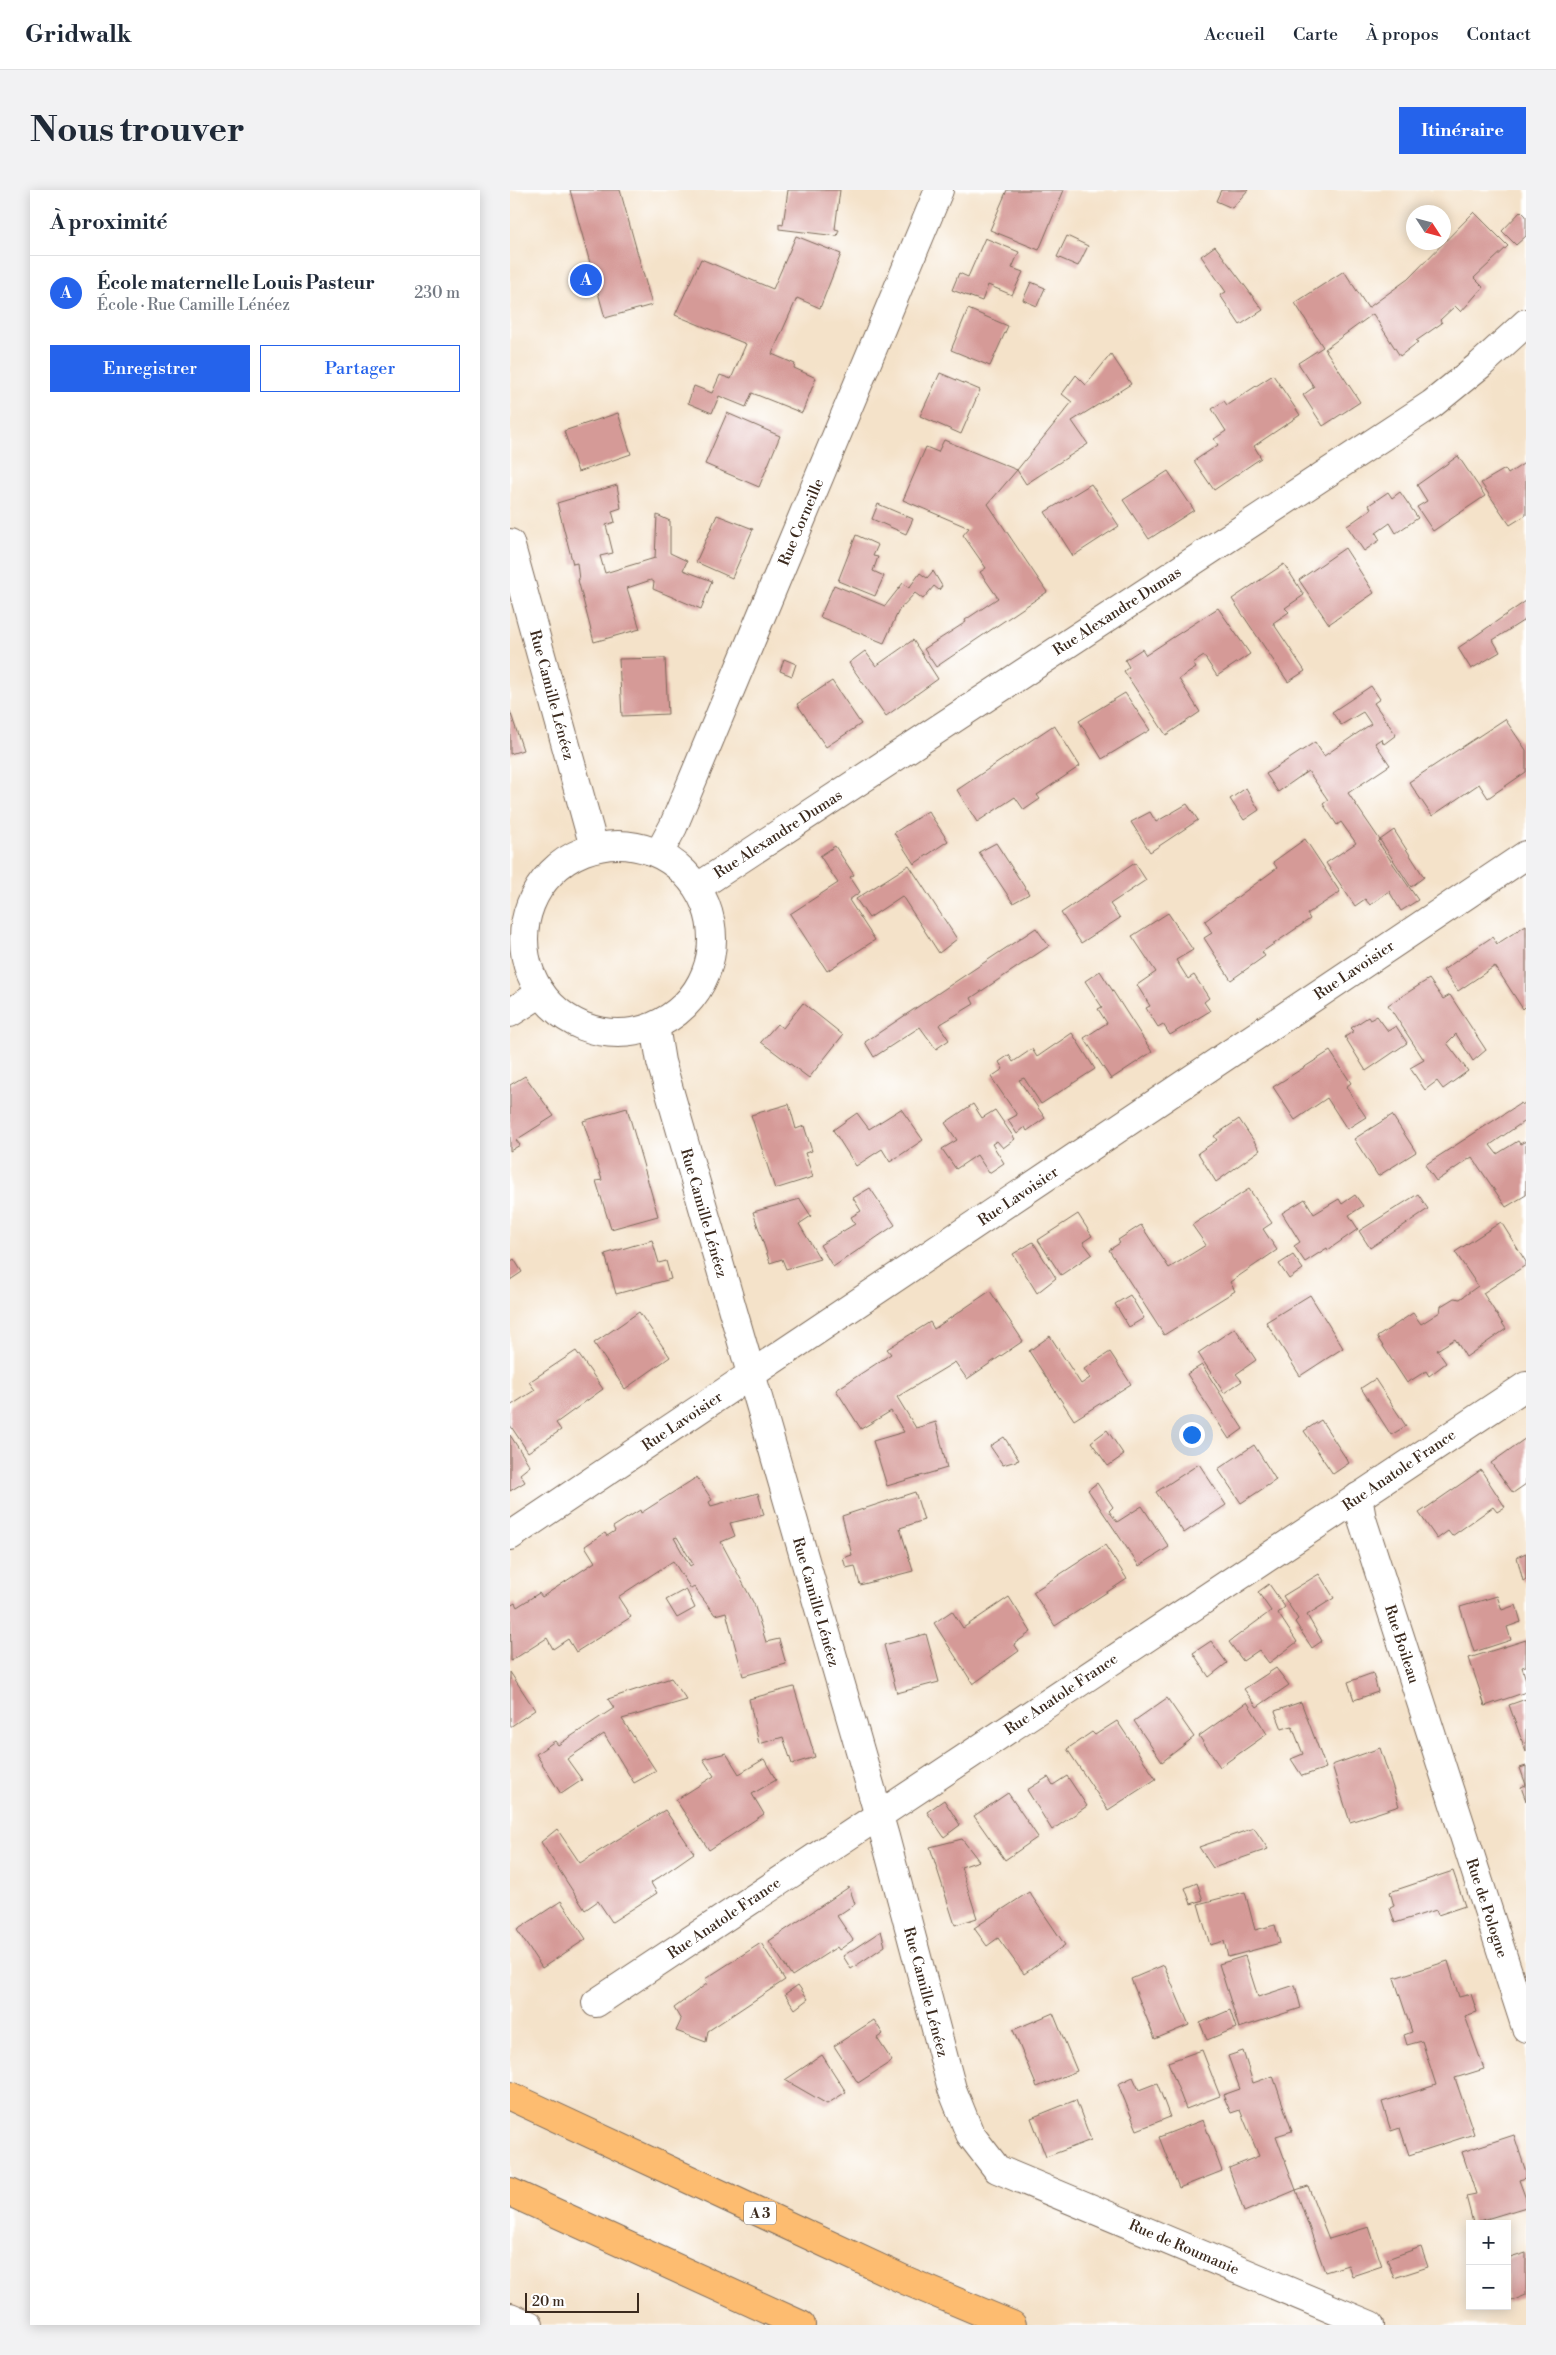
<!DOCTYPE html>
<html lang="fr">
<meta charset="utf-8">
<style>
:root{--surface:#fff;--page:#f2f2f3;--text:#1f2937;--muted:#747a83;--line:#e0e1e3;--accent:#2563eb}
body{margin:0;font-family:"Libre Bodoni",serif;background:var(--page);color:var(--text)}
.controls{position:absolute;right:15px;bottom:15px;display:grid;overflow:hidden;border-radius:0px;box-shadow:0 2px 12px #0003}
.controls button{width:45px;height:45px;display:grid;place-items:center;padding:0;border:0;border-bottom:1px solid var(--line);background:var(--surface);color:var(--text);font:25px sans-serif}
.compass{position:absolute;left:896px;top:15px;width:45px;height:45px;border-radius:50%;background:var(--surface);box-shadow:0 2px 12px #0003;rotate:126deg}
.scale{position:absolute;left:15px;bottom:12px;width:114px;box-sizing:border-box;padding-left:5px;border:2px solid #3b2a1e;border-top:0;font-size:14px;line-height:18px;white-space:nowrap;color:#3b2a1e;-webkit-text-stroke:4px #fff;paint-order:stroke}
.you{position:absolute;left:681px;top:1244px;width:18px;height:18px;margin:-12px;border:4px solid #fff;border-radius:50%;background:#1a73e8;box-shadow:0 0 0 8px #1a73e833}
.badge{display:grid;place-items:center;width:32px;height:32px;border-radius:50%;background:var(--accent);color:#fff;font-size:16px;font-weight:700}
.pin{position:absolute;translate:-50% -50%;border:2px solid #fff;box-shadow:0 1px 5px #0006}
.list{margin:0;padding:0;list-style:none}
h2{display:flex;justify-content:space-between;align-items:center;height:65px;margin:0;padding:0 20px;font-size:21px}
h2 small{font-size:16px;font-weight:400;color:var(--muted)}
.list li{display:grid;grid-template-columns:32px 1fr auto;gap:15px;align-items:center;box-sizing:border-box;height:75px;padding:0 20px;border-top:1px solid var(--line)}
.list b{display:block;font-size:19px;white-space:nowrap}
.list p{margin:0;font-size:16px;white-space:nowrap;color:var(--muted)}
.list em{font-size:16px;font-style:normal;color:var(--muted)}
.actions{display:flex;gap:10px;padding:15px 20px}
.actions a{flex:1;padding:11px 0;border:1px solid var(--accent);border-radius:0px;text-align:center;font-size:18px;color:var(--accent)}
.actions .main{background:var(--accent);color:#fff}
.map{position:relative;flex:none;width:1016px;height:2135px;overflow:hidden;border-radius:0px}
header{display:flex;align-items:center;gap:30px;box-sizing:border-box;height:70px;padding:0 25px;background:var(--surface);border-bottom:1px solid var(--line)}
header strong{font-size:24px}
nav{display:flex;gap:28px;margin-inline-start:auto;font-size:18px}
.intro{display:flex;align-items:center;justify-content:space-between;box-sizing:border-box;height:120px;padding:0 30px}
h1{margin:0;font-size:35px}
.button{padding:12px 22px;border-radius:0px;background:var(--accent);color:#fff;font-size:18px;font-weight:700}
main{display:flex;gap:30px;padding:0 30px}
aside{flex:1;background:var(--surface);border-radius:0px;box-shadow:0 2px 12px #0003}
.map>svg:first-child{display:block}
.building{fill:#d59a97;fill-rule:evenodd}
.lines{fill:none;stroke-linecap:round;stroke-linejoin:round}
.street-casing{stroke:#7c6a5a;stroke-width:30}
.highway-casing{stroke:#7c6a5a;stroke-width:30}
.street{stroke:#fff;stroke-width:28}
.highway{stroke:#fdbc70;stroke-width:28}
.labels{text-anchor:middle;stroke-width:5;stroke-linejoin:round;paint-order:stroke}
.shield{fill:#fff;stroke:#766a62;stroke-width:1}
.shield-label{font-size:14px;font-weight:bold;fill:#3b2a1e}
.street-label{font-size:15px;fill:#3b2a1e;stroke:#fff}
</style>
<header>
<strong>Gridwalk</strong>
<nav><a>Accueil</a><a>Carte</a><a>À propos</a><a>Contact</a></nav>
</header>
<div class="intro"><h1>Nous trouver</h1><a class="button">Itinéraire</a></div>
<main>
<aside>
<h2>À proximité<small></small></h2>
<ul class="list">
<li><span class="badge">A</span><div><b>École maternelle Louis Pasteur</b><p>École · Rue Camille Lénéez</p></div><em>230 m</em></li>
</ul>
<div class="actions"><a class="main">Enregistrer</a><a>Partager</a></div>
</aside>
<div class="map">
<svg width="1016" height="2135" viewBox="0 0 1016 2135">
<rect width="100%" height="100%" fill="#fff"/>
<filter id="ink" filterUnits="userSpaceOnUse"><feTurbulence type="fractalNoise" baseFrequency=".02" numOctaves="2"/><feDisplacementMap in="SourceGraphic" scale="10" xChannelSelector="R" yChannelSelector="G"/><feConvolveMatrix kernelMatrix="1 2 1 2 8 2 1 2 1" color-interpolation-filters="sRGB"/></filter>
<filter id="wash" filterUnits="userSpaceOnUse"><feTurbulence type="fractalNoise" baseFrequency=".0096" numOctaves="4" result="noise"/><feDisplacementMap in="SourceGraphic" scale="20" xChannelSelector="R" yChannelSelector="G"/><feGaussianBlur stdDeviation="1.12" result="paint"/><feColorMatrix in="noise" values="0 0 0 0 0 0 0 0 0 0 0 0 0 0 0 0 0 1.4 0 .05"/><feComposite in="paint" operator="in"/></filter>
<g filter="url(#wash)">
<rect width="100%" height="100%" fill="#f4e2c9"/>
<g id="blocks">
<!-- building -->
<g class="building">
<polygon points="60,0 110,0 142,115 95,128"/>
<polygon points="278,0 330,0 325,39 329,40 327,46 269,39 269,34 273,35"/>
<polygon points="497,0 554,0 529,60 480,40"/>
<polygon points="711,0 738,0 722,18 706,11"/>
<polygon points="1011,21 1016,26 1016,46 1006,55 992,41"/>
<polygon points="964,22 998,56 964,88 973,97 951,122 945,116 930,130 932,133 906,151 908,152 890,166 863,124 815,159 850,212 813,236 793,205 804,197 788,173 813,157 785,113 834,81 858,118 898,89"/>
<polygon points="286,46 331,64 310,118 287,108 262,164 285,174 284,178 306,188 292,223 242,203 236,217 209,206 202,223 178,213 184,196 202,203 210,185 221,189 236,154 165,125 191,69 263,99"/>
<polygon points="557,46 578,56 568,76 547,67"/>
<polygon points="475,48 509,62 502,78 513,82 502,105 478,95 472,111 442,100 449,83 458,87"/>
<polygon points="705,56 753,120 730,135 710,105 716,102 691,66"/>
<polygon points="521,92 535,98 527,116 513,110"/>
<polygon points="458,119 498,136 480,176 441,160"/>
<polygon points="601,164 621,194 562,231 578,254 516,294 507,280 478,314 537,402 426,477 414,459 456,432 455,430 488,408 470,382 476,378 453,345 459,338 393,310 416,257 428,262 434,250 507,280 562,212 552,204 566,185 576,195"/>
<polygon points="430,183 470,200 451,244 410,226"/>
<polygon points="763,185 790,225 744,256 751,268 704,300 684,271 708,255 704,249 716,241 702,219 714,211 717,215"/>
<polygon points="108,223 121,264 68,282 54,241"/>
<polygon points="217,223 270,246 249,297 195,274"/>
<polygon points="948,266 975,306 923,341 907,317 917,311 907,295"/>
<polygon points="1016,272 1016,325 1000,335 971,293 995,279 998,284"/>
<polygon points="658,281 684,320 639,349 613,310"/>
<polygon points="581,294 609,336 563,366 535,322"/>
<polygon points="107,295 111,318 102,321 105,332 96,335 103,363 90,366 95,383 145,368 147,325 160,331 160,363 177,371 173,380 202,391 191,419 143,399 144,392 141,390 117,398 130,439 84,452 68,390 69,390 67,373 63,374 47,313"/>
<polygon points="878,302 882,308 890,302 908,328 886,343 880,333 866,343 870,350 854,361 837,336 861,319 859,315"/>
<polygon points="368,314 403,329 396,344 362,329"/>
<polygon points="207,325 243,339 222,388 186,372"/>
<polygon points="346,345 368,355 363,366 368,367 363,381 374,386 365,406 328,391"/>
<polygon points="835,358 864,403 819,434 789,390"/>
<polygon points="774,374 794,405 775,418 779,422 763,433 795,481 778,492 722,409"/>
<polygon points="423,381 432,396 429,400 424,396 413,409 405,403 389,420 374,453 310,427 324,395 375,416 393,393 399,398 410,383 417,388"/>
<polygon points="1016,411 1016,429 983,450 990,462 961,479 948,458"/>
<polygon points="708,418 740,464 707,486 694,466 683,473 686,478 669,489 690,522 656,545 614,481 619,477 615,470 632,459 636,465"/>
<polygon points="403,450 428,489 376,526 339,473 355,461 366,476"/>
<polygon points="155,468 158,524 112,526 109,469"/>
<polygon points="274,469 286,474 282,486 270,481"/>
<polygon points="322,491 351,534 316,557 287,514"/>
<polygon points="861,496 870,509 864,513 886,545 874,554 871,549 865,553 880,575 838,603 870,650 884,640 914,687 901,697 870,650 868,652 908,710 891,721 879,701 860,715 855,709 845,716 816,673 846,653 831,632 827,635 813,614 818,610 798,581 768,602 756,584 805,552 814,566 861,534 853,522 831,535 822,522"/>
<polygon points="615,503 640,540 592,569 569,531"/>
<polygon points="0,521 13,560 0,564"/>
<polygon points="995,529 1016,560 1016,582 978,608 969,594 922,626 899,592"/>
<polygon points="544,535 570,576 527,605 530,609 514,620 505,607 467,632 447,600"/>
<polygon points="736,598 749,620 734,630 720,609"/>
<polygon points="677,614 688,630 640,662 621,632 640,622 646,632"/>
<polygon points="418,621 438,651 404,674 384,643"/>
<polygon points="795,649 830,702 797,724 800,729 752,762 755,766 721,790 694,748 702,743 695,731 767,678 763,672"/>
<polygon points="486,653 519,704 503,713 469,662"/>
<polygon points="325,656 344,685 340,687 350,702 339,710 365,750 317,781 280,724 328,693 310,666"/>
<polygon points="625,673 636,690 600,714 610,728 571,753 551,723"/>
<polygon points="399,675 447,749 429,763 392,706 359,728 346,709"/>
<polygon points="658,723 683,760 666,770 678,789 684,785 699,808 694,812 700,821 660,845 653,834 648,837 636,818 640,816 627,795 646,782 622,746"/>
<polygon points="1016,735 1016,816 1013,819 985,776 948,801 933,780 982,747 987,754"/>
<polygon points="526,738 539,756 461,808 464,814 429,835 439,850 426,859 410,837 364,867 355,852"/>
<polygon points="590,781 642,862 601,889 574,848 597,833 588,819 592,817 575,791"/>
<polygon points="919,789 933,809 940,805 976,860 963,871 946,844 937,853 958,881 933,899 927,891 915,900 900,878 914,870 878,815"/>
<polygon points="293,813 333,845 299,888 251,852 267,834 273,838"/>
<polygon points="867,826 878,841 886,836 897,853 856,881 835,847 844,841 841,838 858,827 860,830"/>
<polygon points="562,843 585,879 531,914 514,888 509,890 535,928 517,941 515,937 507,944 498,930 507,925 481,887 493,879 489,872 499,865 503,872 522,859 527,867"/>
<polygon points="820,861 841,893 836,897 856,927 837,939 817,908 785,930 763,897"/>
<polygon points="15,886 44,926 6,950 10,955 0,961 0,895"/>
<polygon points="1016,912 1016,930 980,955 987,964 1008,951 1010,954 1016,951 1016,1005 996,1017 962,967 926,991 915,975 1011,913 1012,915"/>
<polygon points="279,914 286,939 294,936 302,961 295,963 303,987 265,999 241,925"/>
<polygon points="463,914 472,928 485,920 505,949 493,958 487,951 482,954 494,973 479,983 467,965 446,979 432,959 447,950 435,933"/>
<polygon points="117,918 148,1026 101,1039 86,991 92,990 73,931"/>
<polygon points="391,919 413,950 380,972 372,959 346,976 323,940 347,923 359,939"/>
<polygon points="882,925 906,962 868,986 844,949"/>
<polygon points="729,929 750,960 706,992 688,963 707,950 704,946"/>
<polygon points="360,998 385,1035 323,1077 310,1055 345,1034 341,1027 351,1021 343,1008"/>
<polygon points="739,999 762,1033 753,1039 767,1060 720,1092 725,1101 654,1145 599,1060 610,1053 608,1050 631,1035 659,1078 696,1055 682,1035"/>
<polygon points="908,1004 918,1019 860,1058 849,1041"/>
<polygon points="845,1005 853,1016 839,1025 848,1039 818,1060 817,1058 795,1072 784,1056 790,1052 772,1023 795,1009 804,1024 829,1009 832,1014"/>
<polygon points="290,1009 301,1026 289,1034 310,1069 276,1079 272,1069 260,1073 243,1022"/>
<polygon points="568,1024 582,1046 573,1052 582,1064 551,1085 528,1050"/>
<polygon points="991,1032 1016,1072 1016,1075 973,1103 996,1139 956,1167 945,1149 927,1160 936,1173 919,1186 916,1181 897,1193 867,1147 903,1123 911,1134 930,1122 931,1116 944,1108 950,1109 968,1096 945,1062"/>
<polygon points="142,1050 149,1073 156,1071 161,1089 106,1104 95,1064"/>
<polygon points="523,1052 546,1088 527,1103 503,1064"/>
<polygon points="783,1065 793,1079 779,1089 769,1074"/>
<polygon points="4,1069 12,1082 0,1090 0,1072"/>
<polygon points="480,1101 513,1151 457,1189 445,1172 387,1207 406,1238 426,1232 437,1278 377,1296 363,1251 394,1242 381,1221 351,1239 326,1200 381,1164 377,1159 420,1132 424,1139"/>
<polygon points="620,1105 634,1128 619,1137 605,1114"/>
<polygon points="800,1105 833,1158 790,1186 756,1132"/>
<polygon points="129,1122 160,1167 115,1199 84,1153"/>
<polygon points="725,1138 746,1170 726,1184 732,1191 714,1203 688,1163"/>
<polygon points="540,1146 571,1194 580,1188 574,1179 600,1162 621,1194 564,1230 519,1161"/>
<polygon points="66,1161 93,1199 46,1233 51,1240 18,1262 0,1235 0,1216 25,1200 19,1192"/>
<polygon points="692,1175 733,1239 719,1249 677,1184"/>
<polygon points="865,1189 896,1236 881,1245 851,1198"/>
<polygon points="811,1230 839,1273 823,1284 794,1241"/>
<polygon points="597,1240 614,1265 598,1276 581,1252"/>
<polygon points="0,1245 20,1276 10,1284 15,1292 0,1301"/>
<polygon points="494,1247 509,1270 493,1275 480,1256"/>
<polygon points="1016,1248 1016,1294 1003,1303 981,1273"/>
<polygon points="744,1255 766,1290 731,1313 708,1279"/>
<polygon points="689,1274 716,1315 674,1343 646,1302"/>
<polygon points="971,1280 995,1317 987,1322 983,1317 942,1346 938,1341 927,1349 909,1323"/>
<path d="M187,1287L202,1310L199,1312L201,1316L248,1303L254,1325L220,1333L225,1346L211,1352L244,1414L256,1452L269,1449L276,1474L233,1486L216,1422L205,1425L184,1397L181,1399L163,1371L108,1407L121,1427L66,1462L58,1449L43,1459L37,1448L1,1471L0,1416L5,1413L7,1417L29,1403L32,1407L85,1372L75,1356L95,1343L97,1346L105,1341L103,1337L130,1320L131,1323ZM167,1347L183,1374L180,1376L164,1348Z"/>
<polygon points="587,1293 603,1317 599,1321 607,1332 632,1316 659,1357 629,1376 578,1300"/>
<polygon points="405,1302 414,1330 390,1338 403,1381 350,1395 345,1376 336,1378 333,1368 342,1365 332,1326"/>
<polygon points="595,1355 617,1389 545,1436 523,1402"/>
<polygon points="1016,1363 1016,1389 1013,1391 1007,1367"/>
<polygon points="809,1384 824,1408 797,1425 812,1451 802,1458 785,1432 788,1429 773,1406"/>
<polygon points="759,1394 775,1417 768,1423 787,1452 759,1473 749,1460 733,1471 719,1452 761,1421 748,1402"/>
<polygon points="176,1399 185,1418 167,1428 156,1410"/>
<polygon points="987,1406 992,1420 1006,1415 1011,1432 997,1437 1001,1450 964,1462 950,1417"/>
<polygon points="499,1407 521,1442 504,1454 509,1461 463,1494 424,1433 442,1421 453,1438"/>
<polygon points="416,1444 429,1492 387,1503 374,1455"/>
<polygon points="1016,1450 1016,1476 1012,1477 1016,1490 1016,1502 975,1516 959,1468"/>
<polygon points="701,1451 717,1473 699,1487 683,1463"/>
<polygon points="766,1478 779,1495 747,1517 734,1499"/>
<polygon points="0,1482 25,1520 0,1537"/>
<polygon points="863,1483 868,1502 844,1510 838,1492"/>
<polygon points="161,1488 177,1510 112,1529 146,1581 124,1593 94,1544 57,1569 72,1590 51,1604 26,1564 45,1551 48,1555 104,1518 98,1509"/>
<polygon points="284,1497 305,1567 282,1574 273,1547 249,1554 239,1509"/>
<polygon points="657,1508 684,1547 652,1572 624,1531"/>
<polygon points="1016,1509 1016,1562 999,1515"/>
<polygon points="737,1512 757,1544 710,1577 689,1546"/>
<polygon points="791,1512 816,1578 792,1586 781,1569 793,1564 782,1536 772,1539 765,1521"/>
<polygon points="607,1531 646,1589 598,1620 557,1559 582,1542 585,1545"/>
<polygon points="870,1558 889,1616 840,1632 822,1575"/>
<polygon points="216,1563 229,1584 254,1569 266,1590 242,1604 254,1624 199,1660 166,1610 204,1586 193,1569"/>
<polygon points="1016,1576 1016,1595 1010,1578"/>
<polygon points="557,1586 577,1616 542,1640 517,1600 538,1587 543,1595"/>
<polygon points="1016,1595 1016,1611 1011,1597"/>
<polygon points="498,1603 528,1647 495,1670 464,1626"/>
<polygon points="434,1610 450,1635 434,1647 417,1622"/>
<polygon points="155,1620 184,1663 141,1693 147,1703 102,1732 88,1711 75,1720 31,1652 47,1639 70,1673"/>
<polygon points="744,1638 758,1659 703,1678 689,1657"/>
<polygon points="452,1649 469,1671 451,1677 467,1728 445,1735 420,1657"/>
<polygon points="943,1681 955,1716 928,1725 926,1720 885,1733 880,1718 884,1716 880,1702"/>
<polygon points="687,1693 693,1710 681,1714 675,1698"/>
<polygon points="339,1697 345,1714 327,1726 343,1750 329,1760 327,1757 282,1786 259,1751"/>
<polygon points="519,1702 555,1755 514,1784 488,1748 477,1756 464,1738"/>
<polygon points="735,1702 745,1740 765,1735 770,1753 718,1767 714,1751 700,1755 688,1714"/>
<polygon points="51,1711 76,1749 32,1778 7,1740"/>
<polygon points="371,1741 375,1756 341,1779 333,1766"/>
<polygon points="251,1753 275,1790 198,1841 196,1852 166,1841 171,1830 164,1818 198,1793 195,1789"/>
<polygon points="735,1766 748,1807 785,1795 791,1818 729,1838 709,1774"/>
<polygon points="938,1771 949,1807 961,1804 967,1822 955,1826 974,1879 945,1888 964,1944 899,1965 890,1938 881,1941 872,1912 926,1895 912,1851 897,1855 894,1845 902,1842 884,1788"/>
<polygon points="654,1775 679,1835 645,1849 621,1789"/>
<polygon points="288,1795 298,1809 285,1819 275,1804"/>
<polygon points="720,1820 726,1838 697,1850 690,1833"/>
<polygon points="543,1823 567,1881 527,1897 503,1840"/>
<polygon points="364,1830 373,1844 367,1848 382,1871 348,1893 324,1856"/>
<polygon points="692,1860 710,1906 676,1919 658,1872"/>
<polygon points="733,1861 743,1893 763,1886 782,1941 766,1946 786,2000 734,2022 719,1978 749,1966 730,1920 721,1923 713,1905 730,1899 718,1866"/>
<polygon points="312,1865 336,1902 317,1914 275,1890"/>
<polygon points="623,1887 629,1900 647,1893 660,1927 627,1940 608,1894"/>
<polygon points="566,1910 581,1950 536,1967 521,1928"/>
<polygon points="693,1930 712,1981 669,1998 649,1947"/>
<polygon points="1004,1945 1016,1982 1016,1988 1009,1990 1016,2009 1016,2017 963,2033 956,2006 966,2004 952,1962"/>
<polygon points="798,1996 819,2049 859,2037 872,2076 842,2086 838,2075 815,2082 786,2000"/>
<polygon points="911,2057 918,2077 884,2088 877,2069"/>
<polygon points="1016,2063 1016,2105 997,2113 997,2069"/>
</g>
</g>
</g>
<g filter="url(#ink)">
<use href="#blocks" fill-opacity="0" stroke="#7c6a5a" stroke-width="1"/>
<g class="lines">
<defs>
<g id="street">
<polyline points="0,353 84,657"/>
<circle cx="108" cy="749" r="94"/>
<polyline points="149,663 163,637 429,0"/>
<polyline points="188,697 922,214 970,175 1016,133"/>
<polyline points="0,823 31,803"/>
<polyline points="145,836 151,872 375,1647 442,1899 460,1944 487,1979 860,2135"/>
<polyline points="848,1307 852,1329 1016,1838"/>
<polyline points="0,1346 1016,665"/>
<polyline points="86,1813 1016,1196"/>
<polyline points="0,2127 19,2135"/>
</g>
<g id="highway">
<polyline points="0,1906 397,2091 502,2135"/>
<polyline points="0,2002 291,2135"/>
</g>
</defs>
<!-- street casing -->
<use href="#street" class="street-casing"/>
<!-- highway casing -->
<use href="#highway" class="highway-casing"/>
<!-- street -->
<use href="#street" class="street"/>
<!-- highway -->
<use href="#highway" class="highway"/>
</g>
</g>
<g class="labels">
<!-- shield labels -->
<rect class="shield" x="234" y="2011.5" width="32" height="23" rx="4"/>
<g class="shield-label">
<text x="250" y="2028">A 3</text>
</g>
<!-- street labels -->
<g class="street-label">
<text transform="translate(291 332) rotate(-67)" y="5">Rue Corneille</text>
<text transform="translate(607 421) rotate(-33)" y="5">Rue Alexandre Dumas</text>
<text transform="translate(42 505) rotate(75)" y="5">Rue Camille Lénéez</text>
<text transform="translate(268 644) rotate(-33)" y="5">Rue Alexandre Dumas</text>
<text transform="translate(844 780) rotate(-34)" y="5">Rue Lavoisier</text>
<text transform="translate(508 1006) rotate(-34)" y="5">Rue Lavoisier</text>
<text transform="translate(194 1023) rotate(74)" y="5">Rue Camille Lénéez</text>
<text transform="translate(172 1231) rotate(-34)" y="5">Rue Lavoisier</text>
<text transform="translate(889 1280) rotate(-34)" y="5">Rue Anatole France</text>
<text transform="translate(306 1412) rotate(74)" y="5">Rue Camille Lénéez</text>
<text transform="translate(892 1454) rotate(72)" y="5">Rue Boileau</text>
<text transform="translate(551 1504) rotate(-34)" y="5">Rue Anatole France</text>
<text transform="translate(977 1718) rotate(72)" y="5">Rue de Pologne</text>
<text transform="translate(214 1728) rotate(-34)" y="5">Rue Anatole France</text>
<text transform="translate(416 1802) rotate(75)" y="5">Rue Camille Lénéez</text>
<text transform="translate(674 2057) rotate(23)" y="5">Rue de Roumanie</text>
</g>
</g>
</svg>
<div class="controls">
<button>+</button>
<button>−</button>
</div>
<svg class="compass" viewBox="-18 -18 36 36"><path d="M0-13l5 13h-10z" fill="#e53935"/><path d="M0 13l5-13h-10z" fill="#747a83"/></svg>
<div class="scale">20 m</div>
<div class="you"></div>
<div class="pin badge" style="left:76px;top:90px">A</div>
</div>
</main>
